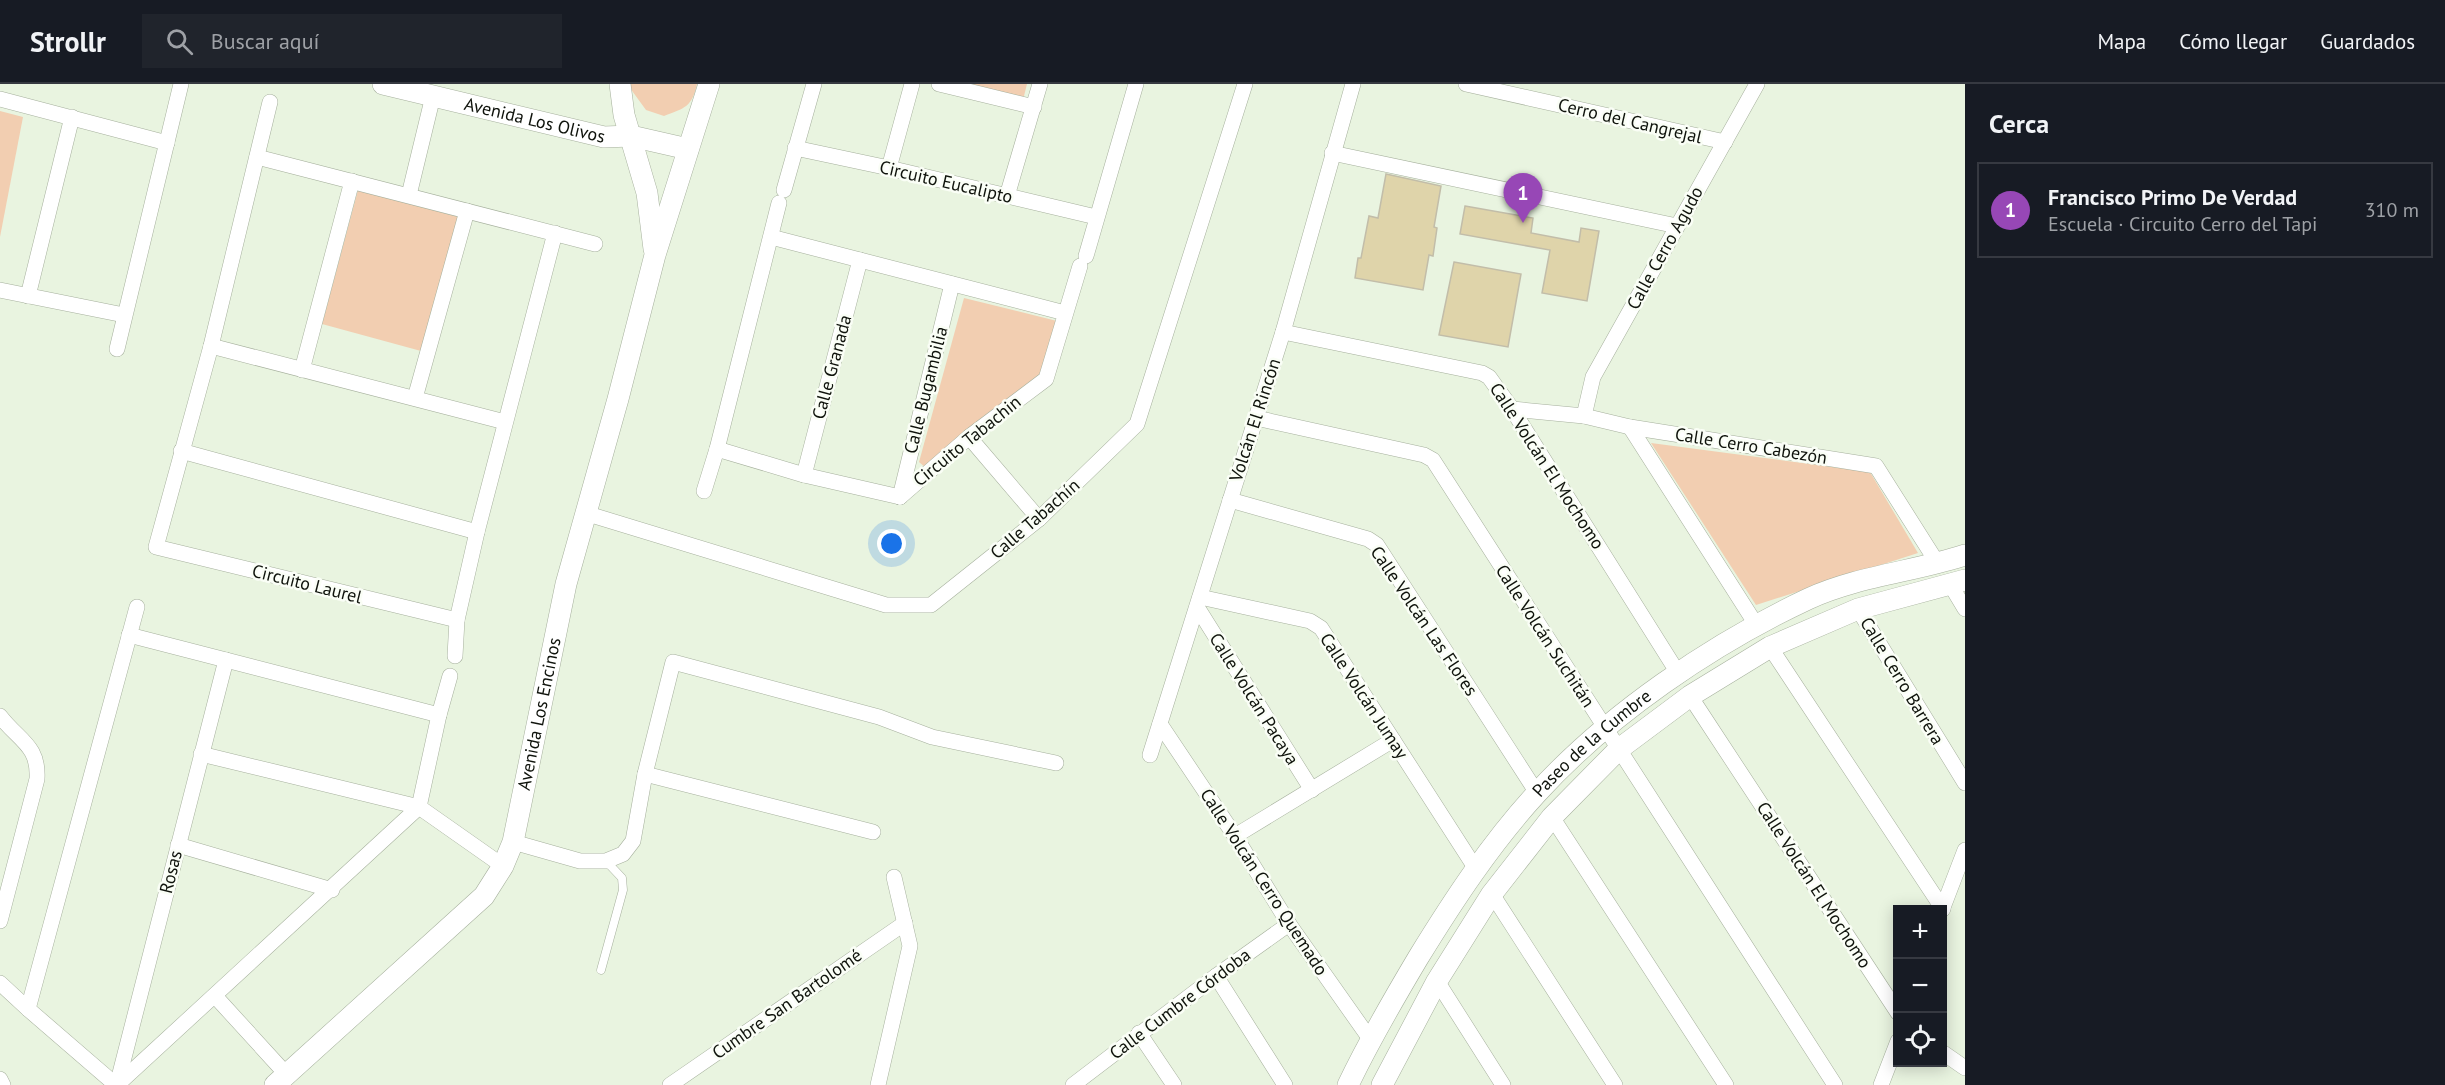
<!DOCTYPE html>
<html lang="es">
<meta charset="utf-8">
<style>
:root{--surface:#171b24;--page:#20242c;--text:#f1f3f6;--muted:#9ea1a6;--line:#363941;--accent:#9747b6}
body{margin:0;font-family:"PT Sans",sans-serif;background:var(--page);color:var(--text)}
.controls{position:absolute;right:18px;bottom:18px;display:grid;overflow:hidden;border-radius:0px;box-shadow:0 3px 15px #0003}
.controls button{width:54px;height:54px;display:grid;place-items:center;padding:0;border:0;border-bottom:2px solid var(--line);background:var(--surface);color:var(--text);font:30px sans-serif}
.you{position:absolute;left:892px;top:460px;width:21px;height:21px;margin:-15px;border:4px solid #fff;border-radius:50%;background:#1a73e8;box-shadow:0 0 0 9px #1a73e833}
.badge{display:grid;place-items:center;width:39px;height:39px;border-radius:50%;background:var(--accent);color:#fff;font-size:20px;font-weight:700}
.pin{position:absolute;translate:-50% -50px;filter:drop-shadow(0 2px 3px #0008)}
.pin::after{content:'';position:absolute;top:32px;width:21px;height:18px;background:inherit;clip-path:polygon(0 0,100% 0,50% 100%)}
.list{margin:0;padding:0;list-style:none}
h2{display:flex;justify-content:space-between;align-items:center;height:78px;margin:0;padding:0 24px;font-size:26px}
h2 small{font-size:20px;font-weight:400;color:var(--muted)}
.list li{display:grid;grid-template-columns:39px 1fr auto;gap:18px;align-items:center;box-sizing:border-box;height:96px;margin:0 12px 12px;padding:0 12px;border:2px solid var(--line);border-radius:0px}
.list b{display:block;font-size:22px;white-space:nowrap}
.list p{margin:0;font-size:20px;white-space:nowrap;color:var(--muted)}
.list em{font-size:20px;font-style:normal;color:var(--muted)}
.icon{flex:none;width:33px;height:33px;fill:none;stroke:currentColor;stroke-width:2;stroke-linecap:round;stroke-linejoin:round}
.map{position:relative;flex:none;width:1965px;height:1001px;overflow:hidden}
header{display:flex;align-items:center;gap:36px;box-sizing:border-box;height:84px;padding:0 30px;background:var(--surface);border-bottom:2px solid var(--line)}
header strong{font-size:28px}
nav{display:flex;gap:33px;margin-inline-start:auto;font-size:21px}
.search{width:420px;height:54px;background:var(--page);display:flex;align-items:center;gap:15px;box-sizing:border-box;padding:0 21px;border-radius:0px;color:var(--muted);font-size:22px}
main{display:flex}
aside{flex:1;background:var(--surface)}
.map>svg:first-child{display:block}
.green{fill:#f2ceb1}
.building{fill:#dfd4aa;stroke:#c2bda9;stroke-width:1.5}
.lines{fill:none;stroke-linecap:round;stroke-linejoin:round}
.lane-casing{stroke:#a6b09d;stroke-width:9}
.street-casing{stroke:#a6b09d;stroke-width:16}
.secondary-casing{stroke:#a6b09d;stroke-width:22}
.lane{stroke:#fff;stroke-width:8}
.street{stroke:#fff;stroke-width:15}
.secondary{stroke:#fff;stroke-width:21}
.labels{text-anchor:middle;stroke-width:5;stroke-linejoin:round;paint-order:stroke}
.street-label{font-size:18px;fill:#0f130c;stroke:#fafef6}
</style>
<header>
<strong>Strollr</strong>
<div class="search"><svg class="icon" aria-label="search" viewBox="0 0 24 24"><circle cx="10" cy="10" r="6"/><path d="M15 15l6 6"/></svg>Buscar aquí</div>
<nav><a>Mapa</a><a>Cómo llegar</a><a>Guardados</a></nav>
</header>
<main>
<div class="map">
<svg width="1965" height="1001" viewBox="0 0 1965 1001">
<rect width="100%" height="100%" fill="#e9f4e0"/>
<!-- green -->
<g class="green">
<path d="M630,0H697C692,23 685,24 664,32L646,26L630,4Z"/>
<polygon points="960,0 1027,0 1023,16"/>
<polygon points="0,27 23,33 0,153"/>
<polygon points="358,106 459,133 421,267 322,240"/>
<polygon points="964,214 1057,237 1040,295 927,385 919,378"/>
<polygon points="1651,359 1870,388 1918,469 1756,521"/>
</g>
<!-- building -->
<g class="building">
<polygon points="1386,90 1441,102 1434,143 1437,144 1433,172 1429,171 1423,206 1355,194 1358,174 1361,174 1369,132 1378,134"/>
<polygon points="1465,122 1533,134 1531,149 1579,158 1581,144 1599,147 1587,217 1542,209 1550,166 1460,150"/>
<polygon points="1454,178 1521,190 1508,263 1439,251"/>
</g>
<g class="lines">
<defs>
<polyline id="lane" points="601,886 623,806 622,794 606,777"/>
<g id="street">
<polyline points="939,0 1034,23"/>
<polyline points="1466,0 1725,58"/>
<polyline points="0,15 167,59"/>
<polyline points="270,18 211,262 156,463 457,536"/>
<polyline points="795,64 889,84 1096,133"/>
<polyline points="1332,69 1677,142"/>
<polyline points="257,73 595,160"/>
<polyline points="889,84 912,0"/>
<polyline points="784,106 814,0"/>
<polyline points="409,111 433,12"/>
<polyline points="1007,112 1040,0"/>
<polyline points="771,153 1065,229"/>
<polyline points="1086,172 1136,0"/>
<polyline points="0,206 124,231"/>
<polyline points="28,212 72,33"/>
<polyline points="1283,248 1482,289 1489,293 1512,325 1678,589"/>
<polyline points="211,262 505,338"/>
<polyline points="117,265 181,0"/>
<polyline points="302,286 352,97"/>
<polyline points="415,314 467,127"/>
<polyline points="1512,325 1584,332 1630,343 1876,382 1938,480"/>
<polyline points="1584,332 1593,293 1757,0"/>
<polyline points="1256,334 1424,371 1433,376 1835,1001"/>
<polyline points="1630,343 1757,542"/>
<polyline points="969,353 1039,435"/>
<polyline points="717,365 804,391 900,413"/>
<polyline points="181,367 477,448"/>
<polyline points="804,391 860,176"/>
<polyline points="704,407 717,365 779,119"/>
<polyline points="900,413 969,353 1046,295 1080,182"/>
<polyline points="900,413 952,200"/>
<polyline points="1230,416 1368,455 1377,461 1537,709"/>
<polyline points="585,429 886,521 931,521 1039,435 1137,340 1245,0"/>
<polyline points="1950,500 1965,525"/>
<polyline points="1200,513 1310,537 1321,544 1476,785"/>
<polyline points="1197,523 1312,706"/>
<polyline points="1858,525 1965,699"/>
<polyline points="1770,563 1943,825"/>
<polyline points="455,572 457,536 477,448 555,149"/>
<polyline points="1690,612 1898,929"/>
<polyline points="439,631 450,592"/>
<path d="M0,632C19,657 39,661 37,695L0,837"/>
<polyline points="1160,640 1235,752 1289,840 1370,955"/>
<polyline points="201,670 419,723 503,782"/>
<polyline points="1150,671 1283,248 1353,0"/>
<polyline points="645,690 873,748"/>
<polyline points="1552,733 1726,1001"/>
<polyline points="1235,752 1393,656"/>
<polyline points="513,758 580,777 606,777 623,770 633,757 645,690 673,578 879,633 932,653 1056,679"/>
<polyline points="178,761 332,806"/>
<polyline points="1492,810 1615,1001"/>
<polyline points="1942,826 1965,766"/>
<polyline points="1216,892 1285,1001"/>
<polyline points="1437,897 1503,1001"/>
<polyline points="0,899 28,925"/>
<polyline points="215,912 287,991"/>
<polyline points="1139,949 1174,1001"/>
<polyline points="1942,968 1965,984"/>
<polyline points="0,995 3,1001"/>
<polyline points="116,1001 28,925 137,523"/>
<polyline points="117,1001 419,723 439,631 129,551"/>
<polyline points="117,1001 226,576"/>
<polyline points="670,1001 905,839"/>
<polyline points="878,1001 910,862 894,793"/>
<polyline points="1073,1001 1216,892 1289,840"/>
<polyline points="1881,1001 1898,957"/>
</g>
<g id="secondary">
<path id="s1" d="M383,0L604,53L631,52L688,65"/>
<polyline points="620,0 624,31 647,109 654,165"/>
<path id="s2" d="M275,1001L484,812L503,782L513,758L566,500L618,315L655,171L709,0"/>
<path id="s3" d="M1348,1001C1369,957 1393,916 1418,874C1453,817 1491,759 1537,709C1609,630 1712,560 1808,515C1858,492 1913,488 1965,471"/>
<polyline points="1382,1001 1437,897 1491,811 1552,733 1619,665 1690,612 1770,563 1858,525 1965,496"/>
</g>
</defs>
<!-- lane casing -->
<use href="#lane" class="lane-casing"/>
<!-- street casing -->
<use href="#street" class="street-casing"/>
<!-- secondary casing -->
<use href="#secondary" class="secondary-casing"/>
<!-- lane -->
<use href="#lane" class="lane"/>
<!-- street -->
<use href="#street" class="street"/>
<!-- secondary -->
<use href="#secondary" class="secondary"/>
</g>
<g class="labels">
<!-- street labels -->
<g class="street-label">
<text dy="6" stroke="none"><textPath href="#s1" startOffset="156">Avenida Los Olivos</textPath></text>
<text transform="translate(1630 37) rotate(13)" y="6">Cerro del Cangrejal</text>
<text transform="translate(946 98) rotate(13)" y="6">Circuito Eucalipto</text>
<text transform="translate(1665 164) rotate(-61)" y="6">Calle Cerro Agudo</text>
<text transform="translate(832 283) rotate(-75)" y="6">Calle Granada</text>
<text transform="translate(926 306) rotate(-76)" y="6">Calle Bugambilia</text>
<text transform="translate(1255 336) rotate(-72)" y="6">Volcán El Rincón</text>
<text transform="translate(967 357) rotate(-39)" y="6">Circuito Tabachin</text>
<text transform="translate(1751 362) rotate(9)" y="6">Calle Cerro Cabezón</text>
<text transform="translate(1547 382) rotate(57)" y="6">Calle Volcán El Mochomo</text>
<text transform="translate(1035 435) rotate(-41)" y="6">Calle Tabachín</text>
<text transform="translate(307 500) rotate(14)" y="6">Circuito Laurel</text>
<text transform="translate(1424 537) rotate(56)" y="6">Calle Volcán Las Flores</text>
<text transform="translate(1545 552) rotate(57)" y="6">Calle Volcán Suchitán</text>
<text transform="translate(1902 597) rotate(59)" y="6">Calle Cerro Barrera</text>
<text transform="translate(1364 612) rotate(57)" y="6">Calle Volcán Jumay</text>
<text transform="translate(1254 615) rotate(58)" y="6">Calle Volcán Pacaya</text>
<text dy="6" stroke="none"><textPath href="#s2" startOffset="474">Avenida Los Encinos</textPath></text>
<text dy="6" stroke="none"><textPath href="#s3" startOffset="423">Paseo de la Cumbre</textPath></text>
<text transform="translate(171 788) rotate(-76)" y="6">Rosas</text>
<text transform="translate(1264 798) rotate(57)" y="6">Calle Volcán Cerro Quemado</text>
<text transform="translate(1814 801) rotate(57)" y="6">Calle Volcán El Mochomo</text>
<text transform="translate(787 920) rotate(-35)" y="6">Cumbre San Bartolomé</text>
<text transform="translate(1180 920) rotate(-37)" y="6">Calle Cumbre Córdoba</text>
</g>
</g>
</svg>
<div class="controls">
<button>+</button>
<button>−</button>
<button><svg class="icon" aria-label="locate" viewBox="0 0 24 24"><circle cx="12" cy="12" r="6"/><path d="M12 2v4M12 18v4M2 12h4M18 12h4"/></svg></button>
</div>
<div class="you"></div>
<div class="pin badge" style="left:1523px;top:139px">1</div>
</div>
<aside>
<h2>Cerca<small></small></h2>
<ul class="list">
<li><span class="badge">1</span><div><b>Francisco Primo De Verdad</b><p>Escuela · Circuito Cerro del Tapi</p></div><em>310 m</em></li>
</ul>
</aside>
</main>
